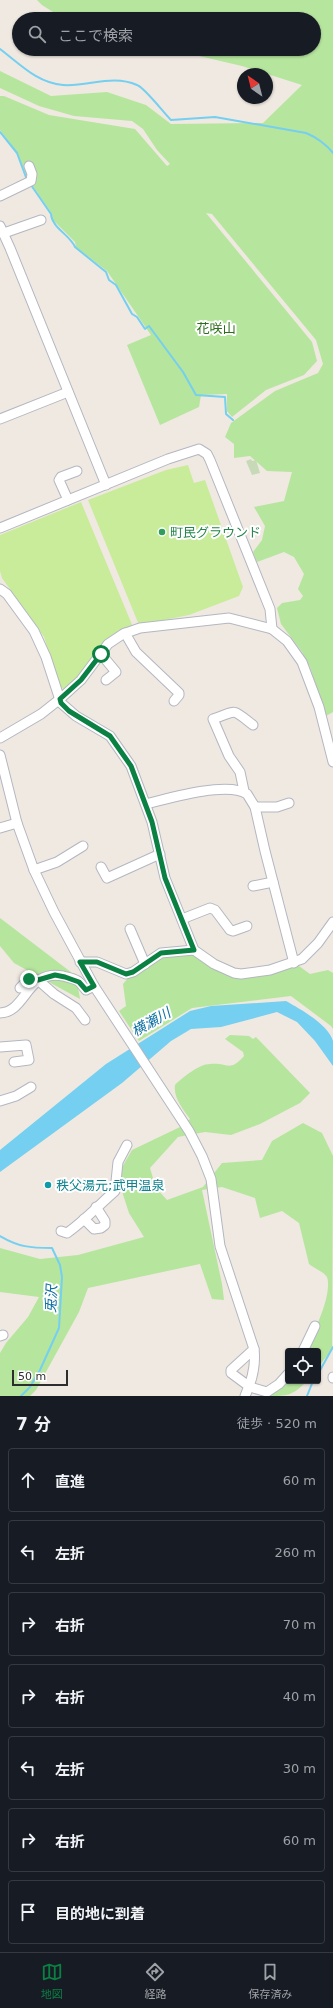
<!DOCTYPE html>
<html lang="ja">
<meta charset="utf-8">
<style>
:root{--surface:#171b24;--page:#242831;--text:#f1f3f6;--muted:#9ea1a6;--line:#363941;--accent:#0b8043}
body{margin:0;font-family:"DejaVu Sans","Noto Sans JP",sans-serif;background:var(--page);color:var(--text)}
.controls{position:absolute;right:12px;bottom:12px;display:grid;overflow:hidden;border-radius:4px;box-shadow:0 1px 3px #0004}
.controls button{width:36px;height:36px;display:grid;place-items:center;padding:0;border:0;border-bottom:1px solid var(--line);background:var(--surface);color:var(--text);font:20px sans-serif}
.compass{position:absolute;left:237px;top:68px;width:36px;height:36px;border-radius:50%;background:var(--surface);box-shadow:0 1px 3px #0004;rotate:325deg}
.scale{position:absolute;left:12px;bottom:10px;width:56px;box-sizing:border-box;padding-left:4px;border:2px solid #2e2e2e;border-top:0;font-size:11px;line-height:14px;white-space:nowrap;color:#2e2e2e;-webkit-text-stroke:3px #fff;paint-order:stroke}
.stop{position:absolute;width:12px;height:12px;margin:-9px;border:3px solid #0b8043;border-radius:50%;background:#fff}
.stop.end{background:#0b8043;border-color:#fff;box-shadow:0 1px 4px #0008}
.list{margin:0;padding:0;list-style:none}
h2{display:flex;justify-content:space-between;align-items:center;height:52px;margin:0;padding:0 16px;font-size:17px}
h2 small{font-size:13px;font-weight:400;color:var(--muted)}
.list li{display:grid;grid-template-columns:26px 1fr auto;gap:12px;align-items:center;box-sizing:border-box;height:64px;margin:0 8px 8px;padding:0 8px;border:1px solid var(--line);border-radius:4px}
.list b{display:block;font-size:15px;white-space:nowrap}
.list em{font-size:13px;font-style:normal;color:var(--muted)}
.icon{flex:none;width:22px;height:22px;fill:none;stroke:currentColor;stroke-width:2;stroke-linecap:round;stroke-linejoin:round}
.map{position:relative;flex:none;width:333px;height:1396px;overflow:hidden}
.search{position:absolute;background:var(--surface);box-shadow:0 1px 3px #0004;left:12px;right:12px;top:12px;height:44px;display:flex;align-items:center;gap:10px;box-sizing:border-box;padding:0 14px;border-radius:22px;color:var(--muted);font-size:15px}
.sheet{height:556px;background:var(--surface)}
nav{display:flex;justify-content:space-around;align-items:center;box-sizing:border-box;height:56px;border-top:1px solid var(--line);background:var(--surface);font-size:11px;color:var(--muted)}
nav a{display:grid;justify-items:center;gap:2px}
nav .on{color:var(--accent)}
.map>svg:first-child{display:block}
.green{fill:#b6e59e}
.cemetery{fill:#c8d9b8}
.pitch{fill:#c9ec9a}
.water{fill:#75cff0}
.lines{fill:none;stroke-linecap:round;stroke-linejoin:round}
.stream{stroke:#75cff0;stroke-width:2}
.minor-casing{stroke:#b4b7c1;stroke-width:11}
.minor{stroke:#fff;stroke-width:9}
.route{stroke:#0b8043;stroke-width:5}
.leisure-dot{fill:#2e9e5b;stroke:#fff;stroke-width:1.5}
.culture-dot{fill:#0f9aa8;stroke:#fff;stroke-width:1.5}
.labels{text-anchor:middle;stroke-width:4;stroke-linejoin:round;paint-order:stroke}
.park-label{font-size:13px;fill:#2c6e1b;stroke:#fff}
.leisure-label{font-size:13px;fill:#27864d;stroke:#fff;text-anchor:start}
.culture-label{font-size:13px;fill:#0d838f;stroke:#fff;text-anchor:start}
.water-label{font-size:14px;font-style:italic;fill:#0d6fa3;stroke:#fff}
</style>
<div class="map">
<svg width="333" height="1396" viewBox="0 0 333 1396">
<rect width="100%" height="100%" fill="#efe9e1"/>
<!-- green -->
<g class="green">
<polygon points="37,0 333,0 333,712 326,716 310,667 302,652 281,624 277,608 282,603 300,600 303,596 298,589 304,574 294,557 284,552 257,562 253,552 262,540 265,526 254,507 284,501 292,472 267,471 250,456 234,458 234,444 225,437 231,423 275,391 318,373 323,364 316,340 212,214 206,213 312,342 317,361 304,375 266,390 232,417 227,411 227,394 201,395 199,407 160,425 127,345 151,335 107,271 76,247 75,242 53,220 52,214 28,179 17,153 0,130 0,96 4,96 49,115 135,129 167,166 170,164 157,150 143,129 132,121 74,116 39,106 0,88 0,71 51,96 107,92 146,105 171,124 263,123 302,85 242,66 169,49 314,49 314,19 64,19 42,5"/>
<polygon points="0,918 76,976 80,999 14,963 0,946"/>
<polygon points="182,953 197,956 230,977 252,977 299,966 310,974 328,970 333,973 333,1029 331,1026 291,996 192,1008 139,1041 119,1011 126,1006 123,984 130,976 165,955"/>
<path d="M230,1035L249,1036L253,1039L256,1037L310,1093L300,1103L260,1124L231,1135L205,1132L178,1137L150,1168L156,1188L167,1200L203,1187L222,1163L262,1160L272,1141L303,1123L322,1133L333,1156L332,1350L318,1367V1351H305C313,1335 333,1294 327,1277C324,1272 314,1268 309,1264L299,1223L282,1211L260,1218L255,1198L222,1187L202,1190L222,1284L224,1300L212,1299L200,1264L88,1288L79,1312L36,1390L30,1396H0V1353L6,1343L28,1317L39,1297L0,1292V1248L40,1259L78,1255L144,1237L129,1213L117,1176L132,1150L180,1127L190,1119C183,1109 173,1097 175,1085C182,1078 199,1064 210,1064C228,1062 229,1073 244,1056L243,1052L225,1039Z"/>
<path d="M288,1377V1381H307C292,1396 288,1396 267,1396Z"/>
</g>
<!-- cemetery -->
<polygon class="cemetery" points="251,459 252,461 256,460 260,473 252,475 246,461"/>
<!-- pitch -->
<g class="pitch">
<polygon points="188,465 194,483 205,480 243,587 239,596 189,615 139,625 88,500 166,470"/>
<polygon points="81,502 133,627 123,631 83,675 66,690 60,687 44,637 2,578 0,571 0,535"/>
</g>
<!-- water -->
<path class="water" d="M286,1001C300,1009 328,1024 333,1041C333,1048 333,1059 333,1066L315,1041L297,1022L277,1012L221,1027L191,1029L171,1041L122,1083L0,1172V1150L106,1064L190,1011L211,1006Z"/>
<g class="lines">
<!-- stream -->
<g class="stream">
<path d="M0,49C20,64 37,83 63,85C88,87 112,74 137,85C144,87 164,113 171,120L215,117L306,133C316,137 327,145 333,153"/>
<polyline points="0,132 17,153 27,180"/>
<path d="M31,185L51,214C52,228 70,235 75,247L106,272L109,280L116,285L132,314L137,317L145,329L149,326L183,372L196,395L225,397L226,414L233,420"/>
<path d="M0,1236C19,1247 30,1248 52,1248L60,1265L62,1277L59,1328L40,1370L30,1387L21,1396"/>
<polyline points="318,1374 333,1347"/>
<polyline points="307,1396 313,1381"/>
</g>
<defs>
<g id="minor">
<polyline points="0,196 31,181 32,174 29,166"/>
<polyline points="0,226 10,248 106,485"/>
<polyline points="4,233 41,220"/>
<polyline points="0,419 68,392"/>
<polyline points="68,500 59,480 61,477 77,471"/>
<polyline points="0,528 168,459 199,449 207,454 210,460 270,609 272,629"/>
<polyline points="0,589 7,594 34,631 46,657 61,703 76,716 110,736 131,766 152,822 165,878 194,950 214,964 234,973 241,974 270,970 302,959 318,943 333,922"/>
<polyline points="125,633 136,652 179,693 179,695 174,701"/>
<polyline points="101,654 116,672 106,680"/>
<polyline points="0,738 41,714 60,699 81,680 108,644 123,634 140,628 229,618 272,629 287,641 302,662 319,707 333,762"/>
<path d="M0,755L17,823L34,870L54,912L94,986L189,1131L202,1156L211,1179L220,1246L254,1349C256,1365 252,1381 245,1396"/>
<path d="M244,791L240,772L229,756L213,719C238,711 230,707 253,725"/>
<path d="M146,804C169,798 228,781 247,794L255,807L265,851L294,963"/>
<polyline points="255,807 277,807 289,803"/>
<polyline points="0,828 17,823"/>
<polyline points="101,867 107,878 160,854"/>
<polyline points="34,870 57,862 83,846"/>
<polyline points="253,886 273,882"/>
<polyline points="182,919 210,908 215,910 230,930 233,931 247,926"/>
<polyline points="130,929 145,964"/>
<polyline points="80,962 97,962 126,974 133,972 161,953 194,950"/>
<polyline points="20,988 29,979 38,980 54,994 76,1008 85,1020"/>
<path d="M0,1013C27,1012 26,969 63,976C67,977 73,978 78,981C81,983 83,987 86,990L94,986"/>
<polyline points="0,1047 26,1045 29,1060 14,1062"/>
<polyline points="0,1101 16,1096 31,1087"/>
<polyline points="84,1219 94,1229 101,1228 105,1225 105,1221 96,1207"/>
<path d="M61,1231L67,1233C84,1221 99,1205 115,1191L118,1162L127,1145"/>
<polyline points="0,1336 3,1335"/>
<polyline points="254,1349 231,1370 231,1373 250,1387 267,1392 279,1384 288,1374"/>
<polyline points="303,1351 315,1326"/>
<polyline points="333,1377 333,1378"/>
</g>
</defs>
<!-- minor casing -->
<use href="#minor" class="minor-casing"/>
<!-- minor -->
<use href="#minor" class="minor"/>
</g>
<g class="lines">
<!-- route -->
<polyline class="route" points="29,979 38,980 55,975 65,977 79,982 86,990 94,986 80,962 97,962 126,974 133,972 161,953 194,950 165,878 152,822 131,766 110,736 69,711 61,703 60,699 81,680 101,654"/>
</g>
<!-- markers -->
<circle class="leisure-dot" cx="162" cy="532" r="4"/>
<circle class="culture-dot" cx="48" cy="1185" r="4"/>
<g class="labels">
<!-- park labels -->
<g class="park-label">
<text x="216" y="333">花咲山</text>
</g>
<!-- leisure labels -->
<g class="leisure-label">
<text x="170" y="537">町民グラウンド</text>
</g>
<!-- culture labels -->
<g class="culture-label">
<text x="56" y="1190">秩父湯元;武甲温泉</text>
</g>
<!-- water labels -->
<g class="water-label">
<text transform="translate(151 1022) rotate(-30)" y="5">横瀬川</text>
<text transform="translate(51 1299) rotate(-87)" y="5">兎沢</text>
</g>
</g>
</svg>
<div class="controls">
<button><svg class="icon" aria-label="locate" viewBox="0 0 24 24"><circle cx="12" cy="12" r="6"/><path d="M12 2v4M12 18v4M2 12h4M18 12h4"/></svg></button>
</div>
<svg class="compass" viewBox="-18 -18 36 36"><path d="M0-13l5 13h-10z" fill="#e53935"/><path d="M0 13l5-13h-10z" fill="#9ea1a6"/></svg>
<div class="scale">50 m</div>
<div class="stop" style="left:101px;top:654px"></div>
<div class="stop end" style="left:29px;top:979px"></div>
<div class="search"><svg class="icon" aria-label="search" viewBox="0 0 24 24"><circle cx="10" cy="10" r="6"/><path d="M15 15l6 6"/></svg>ここで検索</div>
</div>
<section class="sheet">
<h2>7 分<small>徒歩 · 520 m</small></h2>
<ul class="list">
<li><svg class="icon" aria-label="ahead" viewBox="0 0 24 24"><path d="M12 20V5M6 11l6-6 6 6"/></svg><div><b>直進</b></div><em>60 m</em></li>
<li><svg class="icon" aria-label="left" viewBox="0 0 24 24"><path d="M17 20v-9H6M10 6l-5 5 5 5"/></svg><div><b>左折</b></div><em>260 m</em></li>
<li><svg class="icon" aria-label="right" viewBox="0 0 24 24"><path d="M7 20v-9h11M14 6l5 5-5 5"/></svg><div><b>右折</b></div><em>70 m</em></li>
<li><svg class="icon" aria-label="right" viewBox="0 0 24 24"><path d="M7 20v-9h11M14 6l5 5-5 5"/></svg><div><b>右折</b></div><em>40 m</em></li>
<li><svg class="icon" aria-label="left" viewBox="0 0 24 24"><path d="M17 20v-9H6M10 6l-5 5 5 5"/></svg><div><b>左折</b></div><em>30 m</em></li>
<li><svg class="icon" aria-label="right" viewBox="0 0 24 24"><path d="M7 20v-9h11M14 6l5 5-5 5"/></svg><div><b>右折</b></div><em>60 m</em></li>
<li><svg class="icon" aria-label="arrive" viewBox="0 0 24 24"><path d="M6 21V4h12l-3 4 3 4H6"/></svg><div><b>目的地に到着</b></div></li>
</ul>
</section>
<nav>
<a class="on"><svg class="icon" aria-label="map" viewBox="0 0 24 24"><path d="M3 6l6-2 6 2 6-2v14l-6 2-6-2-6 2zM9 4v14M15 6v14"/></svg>地図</a>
<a><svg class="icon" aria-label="directions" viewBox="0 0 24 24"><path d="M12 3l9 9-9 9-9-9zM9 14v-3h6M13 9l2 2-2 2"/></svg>経路</a>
<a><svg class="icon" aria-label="saved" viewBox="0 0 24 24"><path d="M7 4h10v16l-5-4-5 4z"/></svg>保存済み</a>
</nav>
